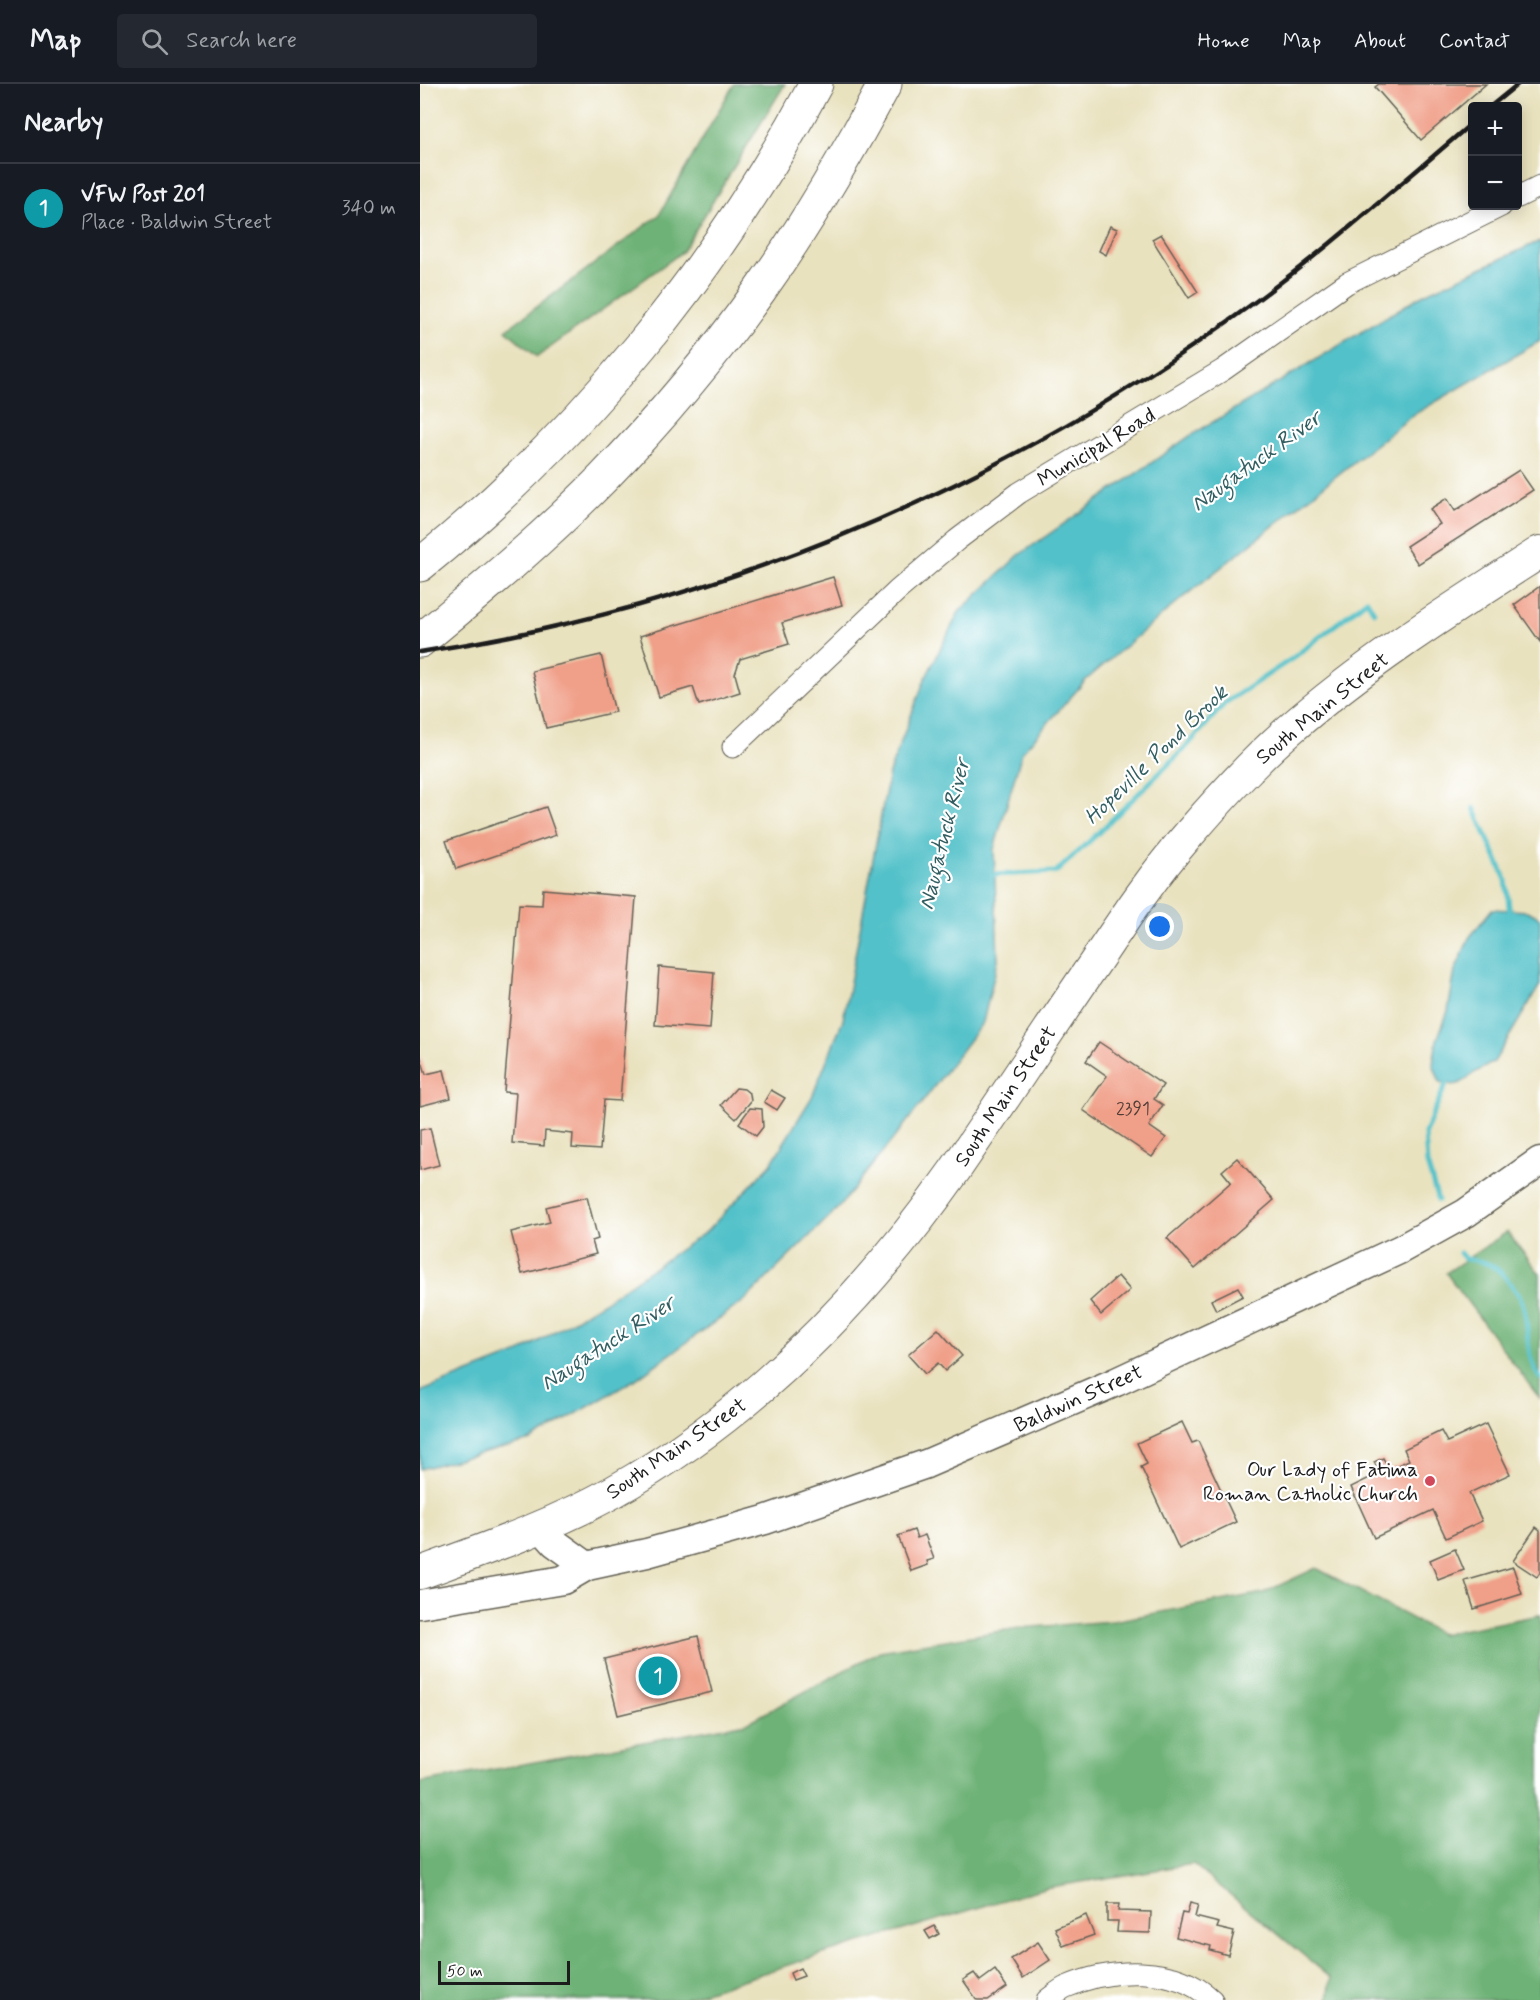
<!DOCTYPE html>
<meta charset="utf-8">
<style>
:root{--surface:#171b24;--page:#242831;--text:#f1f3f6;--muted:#9ea1a6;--line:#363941;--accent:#d1495b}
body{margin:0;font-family:Mynerve,sans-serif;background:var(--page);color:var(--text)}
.controls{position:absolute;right:18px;top:18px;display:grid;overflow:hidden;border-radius:6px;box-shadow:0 3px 15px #0003}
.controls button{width:54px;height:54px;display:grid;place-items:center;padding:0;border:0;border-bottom:2px solid var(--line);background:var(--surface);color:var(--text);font:30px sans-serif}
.scale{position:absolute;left:18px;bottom:15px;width:132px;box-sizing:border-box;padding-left:6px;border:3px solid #1c1c1c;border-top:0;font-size:16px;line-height:21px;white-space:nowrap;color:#1c1c1c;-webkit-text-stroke:4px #fff;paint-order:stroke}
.you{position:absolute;left:740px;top:843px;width:21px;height:21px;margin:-15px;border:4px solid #fff;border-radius:50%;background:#1a73e8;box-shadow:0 0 0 9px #1a73e833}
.badge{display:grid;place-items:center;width:39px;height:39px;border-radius:50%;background:var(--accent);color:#fff;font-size:20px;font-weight:700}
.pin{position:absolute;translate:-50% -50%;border:3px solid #fff;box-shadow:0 2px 6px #0006}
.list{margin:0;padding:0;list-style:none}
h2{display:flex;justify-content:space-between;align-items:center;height:78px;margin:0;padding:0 24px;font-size:26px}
h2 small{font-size:20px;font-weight:400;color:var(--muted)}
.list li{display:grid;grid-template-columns:39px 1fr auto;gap:18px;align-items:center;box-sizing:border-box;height:90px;padding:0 24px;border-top:2px solid var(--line)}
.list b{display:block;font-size:22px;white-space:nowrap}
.list p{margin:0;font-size:20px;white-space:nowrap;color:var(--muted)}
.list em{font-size:20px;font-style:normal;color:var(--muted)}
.icon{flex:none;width:33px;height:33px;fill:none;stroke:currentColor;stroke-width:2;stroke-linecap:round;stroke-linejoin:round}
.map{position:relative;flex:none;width:1120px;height:1916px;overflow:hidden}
header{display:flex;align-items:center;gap:36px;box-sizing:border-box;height:84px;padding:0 30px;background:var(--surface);border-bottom:2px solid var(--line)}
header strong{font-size:28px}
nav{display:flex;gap:33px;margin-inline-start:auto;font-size:21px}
.search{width:420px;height:54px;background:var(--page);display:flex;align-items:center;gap:15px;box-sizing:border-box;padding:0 21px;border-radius:6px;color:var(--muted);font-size:22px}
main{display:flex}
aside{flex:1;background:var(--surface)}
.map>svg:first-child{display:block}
.forest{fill:#6eb277;stroke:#45674a;stroke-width:1.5}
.water{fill:#53c1c9;stroke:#386e72;stroke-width:1.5}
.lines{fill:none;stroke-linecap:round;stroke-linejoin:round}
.stream{stroke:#53c1c9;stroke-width:5}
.building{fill:#f09f88}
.street-casing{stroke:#646155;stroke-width:23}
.secondary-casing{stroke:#646155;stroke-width:31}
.primary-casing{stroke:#646155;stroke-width:34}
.highway-casing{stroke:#646155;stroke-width:35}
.street{stroke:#fff;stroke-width:21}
.secondary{stroke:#fff;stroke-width:28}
.primary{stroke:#fff;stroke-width:32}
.highway{stroke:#fff;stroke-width:33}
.rail{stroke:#1c1c1c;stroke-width:4.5}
.poi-dot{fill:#d1495b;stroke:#fff;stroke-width:2}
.labels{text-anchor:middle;stroke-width:4.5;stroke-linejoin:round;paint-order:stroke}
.number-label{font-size:18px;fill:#513d37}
.street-label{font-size:21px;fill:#1c1c1c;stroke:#fff}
.poi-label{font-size:21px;fill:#1c1c1c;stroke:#fff;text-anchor:end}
.water-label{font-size:22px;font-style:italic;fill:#325e61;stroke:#fff}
</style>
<header>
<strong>Map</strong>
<div class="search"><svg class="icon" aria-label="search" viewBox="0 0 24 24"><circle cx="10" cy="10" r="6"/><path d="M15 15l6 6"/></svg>Search here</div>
<nav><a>Home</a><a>Map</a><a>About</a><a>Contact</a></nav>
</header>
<main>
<aside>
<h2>Nearby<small></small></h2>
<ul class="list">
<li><span class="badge" style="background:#0f9aa8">1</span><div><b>VFW Post 201</b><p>Place · Baldwin Street</p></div><em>340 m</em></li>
</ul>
</aside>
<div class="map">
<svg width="1120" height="1916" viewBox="0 0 1120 1916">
<rect width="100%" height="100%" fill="#fff"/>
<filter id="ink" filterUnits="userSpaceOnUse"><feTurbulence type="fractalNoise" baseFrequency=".0167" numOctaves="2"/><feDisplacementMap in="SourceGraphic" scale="12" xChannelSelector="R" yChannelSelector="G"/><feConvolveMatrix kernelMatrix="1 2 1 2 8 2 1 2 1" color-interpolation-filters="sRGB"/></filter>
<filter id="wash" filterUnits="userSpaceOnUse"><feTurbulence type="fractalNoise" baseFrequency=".008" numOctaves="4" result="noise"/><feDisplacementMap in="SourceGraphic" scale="24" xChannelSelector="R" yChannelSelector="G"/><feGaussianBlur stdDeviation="1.35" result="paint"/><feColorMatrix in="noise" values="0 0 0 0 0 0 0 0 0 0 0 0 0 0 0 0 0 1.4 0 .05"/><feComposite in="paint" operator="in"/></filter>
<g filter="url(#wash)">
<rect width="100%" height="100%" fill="#e9e2bf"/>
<!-- forest -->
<g class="forest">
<polygon points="314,0 365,0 262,168 117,273 86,246 239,131"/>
<polygon points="1087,1148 1120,1190 1120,1315 1026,1189"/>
<polygon points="896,1484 1021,1550 1120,1531 1120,1916 908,1916 911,1894 773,1780 624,1804 393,1873 260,1916 0,1916 0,1699 327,1639 460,1567 599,1544 693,1537 843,1509"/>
</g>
<!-- water -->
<g class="water">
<polygon points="1120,157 1120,257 993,331 760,516 666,596 602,668 574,765 578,876 563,938 501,1020 419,1123 325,1216 216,1295 111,1356 0,1385 0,1308 97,1270 184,1218 287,1147 351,1080 392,1013 423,936 469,689 505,595 539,528 599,471 770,352 1004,210"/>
<polygon points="1072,825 1108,827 1120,834 1120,901 1074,978 1054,989 1041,999 1034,1001 1020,998 1013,980 1017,956 1028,927 1035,887 1049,854"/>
</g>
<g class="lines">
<!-- stream -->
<g class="stream">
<polyline points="1054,724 1086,796 1090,832"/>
<polyline points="568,791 636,788 673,754 765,664 805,619 873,574 947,516 954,528"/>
<polyline points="1018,1116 1007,1080 1005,1049 1026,1000 1025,995"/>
<path d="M1040,1169L1045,1175C1064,1176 1078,1182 1089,1198C1092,1202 1097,1208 1100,1213C1112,1238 1102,1271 1120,1294"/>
</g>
</g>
<g id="blocks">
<!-- building -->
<g class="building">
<polygon points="959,0 1066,0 1001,56 955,3"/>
<polygon points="690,142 697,145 686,171 679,167"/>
<polygon points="741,150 778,208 769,214 732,155"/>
<polygon points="1099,386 1113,406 998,480 986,462 1020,440 1010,425 1027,414 1035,427"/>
<polygon points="413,493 422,521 362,539 369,560 320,575 315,590 320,608 279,621 273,603 239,613 220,552"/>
<polygon points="1120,502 1120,558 1094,521"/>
<polygon points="181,571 195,628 126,644 112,587"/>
<polygon points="126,723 136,751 36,785 26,757"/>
<polygon points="123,805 216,813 200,1017 184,1016 180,1066 152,1064 153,1050 125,1047 124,1062 92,1059 96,1009 84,1008 99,820 122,821"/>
<polygon points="239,883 294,888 290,945 235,941"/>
<polygon points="679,958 743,1001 734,1015 743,1021 729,1042 746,1054 732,1073 663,1026 687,992 666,977"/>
<polygon points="0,971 6,990 24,986 31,1014 0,1022"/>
<polygon points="316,1004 324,1005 330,1010 331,1017 316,1035 301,1021"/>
<polygon points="351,1006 365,1014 357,1026 344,1018"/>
<polygon points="330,1024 342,1025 343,1043 336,1052 319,1039"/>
<polygon points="10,1044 19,1081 0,1086 0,1046"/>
<polygon points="817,1074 854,1116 775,1185 747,1154 811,1098 802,1087"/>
<polygon points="167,1113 178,1155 172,1157 176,1170 102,1190 91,1148 130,1138 126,1123"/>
<polygon points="698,1192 710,1206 681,1231 670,1217"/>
<polygon points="818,1203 823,1212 796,1226 791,1216"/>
<polygon points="518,1245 542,1272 525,1287 518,1279 505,1290 488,1271"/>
<polygon points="762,1338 772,1359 778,1357 816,1438 759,1465 721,1383 727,1380 717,1359"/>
<polygon points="1066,1340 1090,1390 1049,1409 1062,1437 1026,1454 1013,1426 954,1454 931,1403 960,1389 954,1378 963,1374 969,1385 989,1376 984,1365 1021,1347 1027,1358"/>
<polygon points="1116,1443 1120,1446 1120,1489 1117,1493 1093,1477"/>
<polygon points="494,1446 497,1454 505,1451 514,1475 507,1477 508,1481 491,1487 478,1452"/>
<polygon points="1035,1465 1044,1486 1018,1496 1010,1476"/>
<polygon points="1093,1483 1102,1510 1054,1525 1045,1497"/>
<polygon points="278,1552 292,1608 198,1631 184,1575"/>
<polygon points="770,1819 778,1821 775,1833 799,1839 797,1844 814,1848 808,1871 790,1866 791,1862 756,1853 762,1829 767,1830"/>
<polygon points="687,1820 699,1820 698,1827 731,1828 730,1849 697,1848 698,1837 687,1837"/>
<polygon points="666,1831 674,1851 643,1862 635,1844"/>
<polygon points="515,1842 519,1850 510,1855 505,1847"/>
<polygon points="618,1858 630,1876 603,1894 591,1875"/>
<polygon points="380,1884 384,1892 373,1896 370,1889"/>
<polygon points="575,1886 587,1903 568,1916 557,1916 543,1896 554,1889 560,1897"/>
</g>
</g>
</g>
<g filter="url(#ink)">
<use href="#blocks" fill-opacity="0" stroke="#646155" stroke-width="1.5"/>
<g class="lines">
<defs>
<g id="street">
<polyline points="1098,113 1120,102"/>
<polyline points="313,663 477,507 537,456 599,409 803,286 927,199 1081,122"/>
<path d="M627,1916C633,1912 639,1906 646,1903C689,1884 756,1880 792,1916"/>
</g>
<g id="secondary">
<polyline points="120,1442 135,1459 167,1482"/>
<polyline points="0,1520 143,1496 167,1482 227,1469 345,1436 506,1380 696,1298 981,1165 1046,1129 1120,1077"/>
</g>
<path id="primary" d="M0,1489C65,1465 132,1442 193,1408C332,1330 444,1215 535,1086C582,1018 627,948 674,880C704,835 734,790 770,749C801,713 832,679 867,648C944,580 1033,524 1120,468"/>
<g id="highway">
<path d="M0,481C163,350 297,185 396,0"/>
<path d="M0,557C63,505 126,452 183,394C240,335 293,272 340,206C387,140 427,71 465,0"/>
</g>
</defs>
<!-- street casing -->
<use href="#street" class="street-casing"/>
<!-- secondary casing -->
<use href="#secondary" class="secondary-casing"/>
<!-- primary casing -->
<use href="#primary" class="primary-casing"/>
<!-- highway casing -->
<use href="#highway" class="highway-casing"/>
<!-- street -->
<use href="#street" class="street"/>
<!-- secondary -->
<use href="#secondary" class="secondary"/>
<!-- primary -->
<use href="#primary" class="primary"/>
<!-- highway -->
<use href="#highway" class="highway"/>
<!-- rail -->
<g class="rail">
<polyline points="1071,22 1098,0"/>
<path d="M0,568C291,524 560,412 800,243C889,181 970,109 1052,39"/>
</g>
</g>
</g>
<!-- markers -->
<circle class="poi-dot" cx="1010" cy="1397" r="6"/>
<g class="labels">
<!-- number labels -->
<g class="number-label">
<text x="713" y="1030">2391</text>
</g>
<!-- street labels -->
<g class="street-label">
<text transform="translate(676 363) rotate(-31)" y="7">Municipal Road</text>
<text transform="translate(902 624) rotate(-39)" y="7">South Main Street</text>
<text transform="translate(585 1012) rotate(-56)" y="7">South Main Street</text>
<text transform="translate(658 1314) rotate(-24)" y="7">Baldwin Street</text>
<text transform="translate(256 1364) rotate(-34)" y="7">South Main Street</text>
</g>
<!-- poi labels -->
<g class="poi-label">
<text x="998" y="1392">Our Lady of Fatima<tspan x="998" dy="24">Roman Catholic Church</tspan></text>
</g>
<!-- water labels -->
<g class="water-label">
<text transform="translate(835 376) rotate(-36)" y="8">Naugatuck River</text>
<text transform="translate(735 670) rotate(-44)" y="8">Hopeville Pond Brook</text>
<text transform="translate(523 750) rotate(-76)" y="8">Naugatuck River</text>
<text transform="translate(187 1258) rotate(-33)" y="8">Naugatuck River</text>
</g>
</g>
</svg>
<div class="controls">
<button>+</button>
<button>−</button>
</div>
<div class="scale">50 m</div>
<div class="you"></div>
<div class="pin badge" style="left:238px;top:1592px;background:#0f9aa8">1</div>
</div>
</main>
